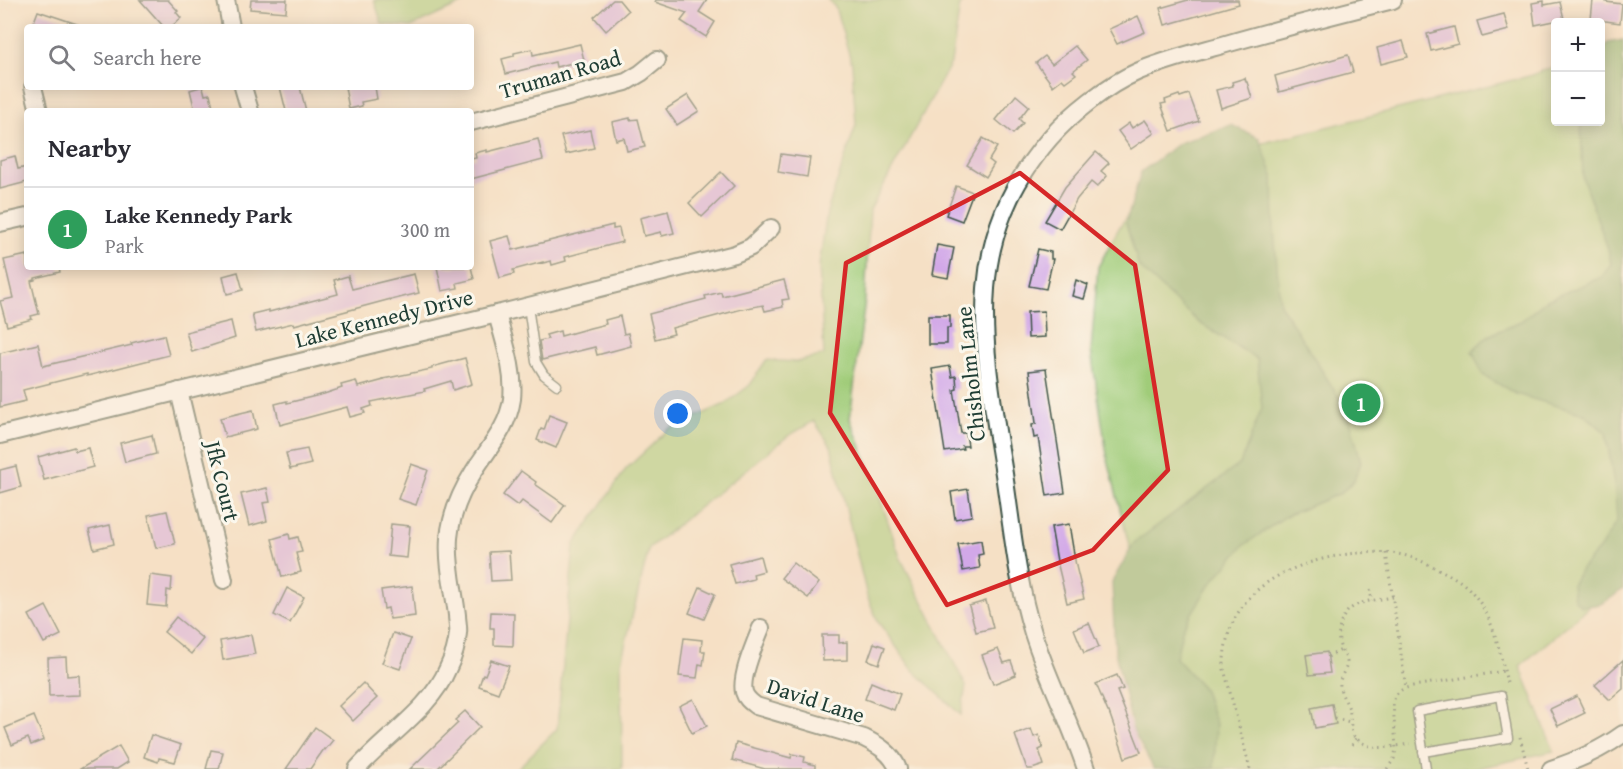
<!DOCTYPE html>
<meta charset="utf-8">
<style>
:root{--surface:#fff;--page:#f2f2f3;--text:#2b2b33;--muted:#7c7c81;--line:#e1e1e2;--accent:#111827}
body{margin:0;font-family:"Gentium Book Plus",serif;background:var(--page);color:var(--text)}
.controls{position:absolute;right:18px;top:18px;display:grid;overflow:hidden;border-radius:6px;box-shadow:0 3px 15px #0003}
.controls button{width:54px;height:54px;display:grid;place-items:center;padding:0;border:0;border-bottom:2px solid var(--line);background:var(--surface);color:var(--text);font:30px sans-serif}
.you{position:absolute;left:678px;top:414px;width:21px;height:21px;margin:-15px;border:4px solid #fff;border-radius:50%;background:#1a73e8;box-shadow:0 0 0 9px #1a73e833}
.badge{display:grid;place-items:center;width:39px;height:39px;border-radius:50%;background:var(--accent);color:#fff;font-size:20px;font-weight:700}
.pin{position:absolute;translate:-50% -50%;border:3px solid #fff;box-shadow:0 2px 6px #0006}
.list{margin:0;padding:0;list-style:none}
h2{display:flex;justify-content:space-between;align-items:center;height:78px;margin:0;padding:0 24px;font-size:26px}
h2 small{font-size:20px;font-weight:400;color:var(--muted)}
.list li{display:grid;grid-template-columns:39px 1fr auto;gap:18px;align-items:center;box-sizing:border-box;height:84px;padding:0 24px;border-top:2px solid var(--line)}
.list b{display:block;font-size:22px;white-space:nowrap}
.list p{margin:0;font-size:20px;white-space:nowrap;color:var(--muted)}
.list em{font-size:20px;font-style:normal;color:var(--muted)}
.icon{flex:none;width:33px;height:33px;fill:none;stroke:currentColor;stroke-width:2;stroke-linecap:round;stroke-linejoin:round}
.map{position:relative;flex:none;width:1623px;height:769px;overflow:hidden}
.search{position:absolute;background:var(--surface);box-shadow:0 3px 15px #0003;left:24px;top:24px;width:450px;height:66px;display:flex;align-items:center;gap:15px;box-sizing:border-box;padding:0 21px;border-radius:6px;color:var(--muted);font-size:22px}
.panel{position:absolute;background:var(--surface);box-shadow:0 3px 15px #0003;left:24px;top:108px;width:450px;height:162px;border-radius:6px}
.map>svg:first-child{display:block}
.green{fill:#a0cc79;stroke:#608456;stroke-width:1.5}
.forest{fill:#80b069;stroke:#50764e;stroke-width:1.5}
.building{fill:#d2a8e8}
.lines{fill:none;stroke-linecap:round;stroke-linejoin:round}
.lane-casing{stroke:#3f554a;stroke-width:11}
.street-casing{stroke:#3f554a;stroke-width:20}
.path{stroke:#3f554a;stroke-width:3;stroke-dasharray:1.5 4.5;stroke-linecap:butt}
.lane{stroke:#fff;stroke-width:8}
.street{stroke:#fff;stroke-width:16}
.marked{fill:none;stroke:#d62828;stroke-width:4.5;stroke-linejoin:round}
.labels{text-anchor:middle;stroke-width:6;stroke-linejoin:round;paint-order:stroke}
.street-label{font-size:22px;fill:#1f3d34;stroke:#fbf7ec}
</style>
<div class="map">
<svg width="1623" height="769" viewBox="0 0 1623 769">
<rect width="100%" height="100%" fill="#fbf7ec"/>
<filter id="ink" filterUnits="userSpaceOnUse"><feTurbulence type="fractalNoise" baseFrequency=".0167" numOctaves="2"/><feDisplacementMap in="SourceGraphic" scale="12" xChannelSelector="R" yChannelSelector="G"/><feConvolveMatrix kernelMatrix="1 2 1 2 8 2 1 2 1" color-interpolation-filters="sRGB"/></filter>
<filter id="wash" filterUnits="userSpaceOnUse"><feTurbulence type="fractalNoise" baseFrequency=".008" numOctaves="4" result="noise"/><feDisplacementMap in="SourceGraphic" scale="24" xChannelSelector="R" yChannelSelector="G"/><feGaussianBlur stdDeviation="1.35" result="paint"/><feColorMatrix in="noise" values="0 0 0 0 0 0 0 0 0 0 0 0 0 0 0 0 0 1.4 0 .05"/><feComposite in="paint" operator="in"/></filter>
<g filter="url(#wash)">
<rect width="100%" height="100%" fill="#f5e0c5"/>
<!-- green -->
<g class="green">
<polygon points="374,0 481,0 468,1 411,27 382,24"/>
<polygon points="828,0 965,0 960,5 951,63 870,210 865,299 850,419 871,472 900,557 966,686 961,715 913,670 879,623 867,596 831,446 814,421 788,436 649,548 621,662 622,769 517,769 557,729 574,545 626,469 669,429 725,404 750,385 766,360 796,362 824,355 819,266 827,212 856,125 852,64 835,7"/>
<polygon points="1555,66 1556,122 1600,122 1623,74 1623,549 1607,591 1520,666 1554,751 1474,769 1188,769 1131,554 1107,455 1091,351 1098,267 1119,228 1140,197 1219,154 1529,76"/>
</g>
<!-- forest -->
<g class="forest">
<path d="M1623,40V589C1606,602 1603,606 1581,606L1574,599L1572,585L1581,569L1600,548L1617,521L1615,491L1606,433L1584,414L1516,394L1483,375L1472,351L1488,336L1521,321L1547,300L1602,277L1611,264L1608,249L1583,179L1581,122H1600L1601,53L1608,43Z"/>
<polygon points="1231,125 1259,138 1273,176 1274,230 1280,304 1348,412 1361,462 1354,480 1341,493 1286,516 1243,546 1209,586 1183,627 1176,658 1203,688 1216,724 1214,767 1211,769 1154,769 1133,730 1115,652 1112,582 1134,543 1240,464 1262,408 1257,359 1198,322 1139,267 1126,223 1141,172 1179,143"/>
</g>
<g id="blocks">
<!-- building -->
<g class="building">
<polygon points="140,0 168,0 178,11 176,12 181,18 171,27 164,27"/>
<polygon points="251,0 287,0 286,12 250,9"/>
<polygon points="613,0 619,0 628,11 606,31 594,17"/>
<polygon points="656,0 707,0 699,12 715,22 706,37 681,21 687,13 655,2"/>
<polygon points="1188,0 1238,0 1239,4 1165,25 1160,8"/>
<polygon points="1593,0 1606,0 1606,2 1622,4 1620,23 1591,19"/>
<polygon points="1544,1 1544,5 1560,2 1564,19 1535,25 1532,3"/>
<polygon points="38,11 80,25 79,27 32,27"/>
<polygon points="1504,14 1509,30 1482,37 1477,21"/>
<polygon points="1138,16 1145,32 1117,44 1109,29"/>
<polygon points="1454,27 1458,44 1431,51 1427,34"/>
<polygon points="1403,41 1408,57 1381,64 1377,48"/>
<polygon points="580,44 584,60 556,67 555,62 506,74 502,59 514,56 514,53 532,49 533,55"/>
<polygon points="1075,46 1087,60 1073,71 1076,74 1065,82 1062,79 1053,86 1036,63 1045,56 1052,64"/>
<polygon points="1348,55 1353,72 1279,92 1275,76"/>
<polygon points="1245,78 1246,82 1247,82 1252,98 1221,108 1216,90 1233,86 1232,82"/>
<polygon points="200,87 203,87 205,95 210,94 214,111 195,111 190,90"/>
<polygon points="280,87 300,87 306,111 286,111"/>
<polygon points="345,87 375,87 377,99 361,102 362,106 349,109"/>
<polygon points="1189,94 1199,121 1171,131 1161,104 1166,103 1165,100 1179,95 1180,97"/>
<polygon points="688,95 699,111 677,125 666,109"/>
<polygon points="1016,95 1029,106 1019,119 1023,123 1013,134 996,120"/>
<polygon points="630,118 630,120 638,119 645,147 627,151 624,138 616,140 612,122"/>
<polygon points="1145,120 1154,133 1131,149 1118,131 1129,123 1132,128"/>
<polygon points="590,130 594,148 566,154 561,136"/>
<polygon points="983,138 997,147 989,160 994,164 986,177 967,165"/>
<polygon points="538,139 543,160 471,179 471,159 476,158 475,153 487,150 487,152"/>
<polygon points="1096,152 1109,163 1101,171 1107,176 1097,187 1091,182 1077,199 1060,229 1045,221 1065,187"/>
<polygon points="781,154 810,158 807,177 778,172"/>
<polygon points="15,156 18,169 27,167 27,182 0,189 0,160"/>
<polygon points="721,172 734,186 702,217 689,203"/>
<polygon points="956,186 973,192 962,221 946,215"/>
<polygon points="668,211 674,233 662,236 661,232 644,236 640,218"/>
<polygon points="613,225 613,229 619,228 622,242 565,257 566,261 552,265 551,261 543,263 543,262 513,270 514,274 500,278 490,241 509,236 513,250"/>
<polygon points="937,245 954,248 948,278 932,275"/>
<polygon points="1038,249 1051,252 1051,259 1053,259 1046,289 1029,286"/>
<polygon points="27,255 27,267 59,267 60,272 35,278 35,280 31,281 39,314 31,316 32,319 7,326 0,301 13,298 4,260"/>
<polygon points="437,267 471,267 474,279 457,283 458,288 442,291"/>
<polygon points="238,272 243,290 227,294 223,276"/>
<polygon points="414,274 419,293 391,300 391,299 294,325 293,323 256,332 252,314 269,310 269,312 338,294 334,280 348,276 352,289"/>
<polygon points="784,280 789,299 782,300 783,307 765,311 763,305 742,309 672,328 674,334 655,339 649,314 706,299 705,296 721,292 722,296"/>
<polygon points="1076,280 1088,285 1084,299 1072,296"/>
<polygon points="1044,311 1045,337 1028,338 1027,312"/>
<polygon points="928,315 950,315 950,328 947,328 947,344 928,344"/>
<polygon points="620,316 624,334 628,333 631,346 597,355 595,347 542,360 539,341 548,339 546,335 560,331 561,336 590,328 606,324 605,320"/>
<polygon points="231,321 235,338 192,352 186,332"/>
<polygon points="164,335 169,355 87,376 87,374 23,390 26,401 0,407 0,353 38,344 43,366 132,345 131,343"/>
<polygon points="465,358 472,384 453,390 451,381 424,389 425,391 371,402 372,406 363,409 365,413 350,417 347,407 280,425 275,404 287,401 287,403 324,394 342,388 341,385 356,381 358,387 384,380 383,379 432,369 432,367"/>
<polygon points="950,366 952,377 956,376 957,389 954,390 961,433 966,433 968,446 962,446 963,449 945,452 932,369"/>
<polygon points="1046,369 1065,493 1047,496 1038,437 1034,438 1032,425 1036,424 1036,423 1029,371"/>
<polygon points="253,410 257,429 225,437 220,418"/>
<polygon points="549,415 567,422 556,448 537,440 541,429 544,430"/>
<polygon points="152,435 156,454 125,462 120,443"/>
<polygon points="74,447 75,451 88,448 93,467 44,480 38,457"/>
<polygon points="307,449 311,464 290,469 286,453"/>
<polygon points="411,464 428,470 416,505 398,499"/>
<polygon points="16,466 21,487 0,493 0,470"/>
<polygon points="521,471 536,482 535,484 565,505 552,523 522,501 518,506 503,495"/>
<polygon points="267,488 270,502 263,503 267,521 249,526 241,494"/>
<polygon points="968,489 972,516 955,519 951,492"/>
<polygon points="167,511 175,544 156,548 148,515"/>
<polygon points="391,524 410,526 407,558 388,556"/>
<polygon points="1069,524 1076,566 1084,599 1067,603 1057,561 1051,527"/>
<polygon points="110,525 114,544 94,549 89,530"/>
<polygon points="289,534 290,539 298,537 302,552 296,553 301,572 282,577 272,539"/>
<polygon points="981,540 983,554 978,555 980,568 963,571 958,544"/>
<polygon points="509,551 511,580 491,581 489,552"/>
<polygon points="760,556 764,571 753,574 754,579 735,584 729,564"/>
<polygon points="793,563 819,583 808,598 781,578"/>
<polygon points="150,575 172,578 171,591 167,590 166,607 147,605"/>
<polygon points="412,586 415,616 390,619 388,608 384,609 381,590"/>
<polygon points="700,587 715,594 704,619 689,613"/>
<polygon points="287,588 304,597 290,623 274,615"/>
<polygon points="986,601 993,628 976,632 969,606"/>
<polygon points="46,606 61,635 44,643 29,615"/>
<polygon points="491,612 514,613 513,646 494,645 494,628 490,628"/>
<polygon points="176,617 203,639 191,654 164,632"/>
<polygon points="1089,623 1099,647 1084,653 1074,629"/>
<polygon points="393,633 411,639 400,669 382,663"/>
<polygon points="251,635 255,654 223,660 220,641"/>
<polygon points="822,635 839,635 839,643 847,642 847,660 823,661"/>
<polygon points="684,638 702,640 701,651 705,651 703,665 699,664 697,678 679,676"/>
<polygon points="874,643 885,647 879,664 868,660"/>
<polygon points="998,649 1004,663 1011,661 1016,675 993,684 982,655"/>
<polygon points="1327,652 1330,673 1309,675 1306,655"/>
<polygon points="66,657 67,676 79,675 80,695 49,696 48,658"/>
<polygon points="491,660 509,666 498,693 479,686 483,674 485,675"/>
<polygon points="1623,660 1623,689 1610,700 1595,685"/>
<polygon points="1117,675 1123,689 1117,691 1141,752 1125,758 1109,712 1108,712 1096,684"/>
<polygon points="871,682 900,694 894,710 865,699"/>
<polygon points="363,683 377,698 353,721 339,706"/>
<polygon points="1577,696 1585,713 1558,726 1550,709"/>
<polygon points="693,699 707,726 692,733 679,706"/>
<polygon points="1332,704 1336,724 1315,728 1311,708"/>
<polygon points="465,711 480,727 437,769 410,769 458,723 455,720"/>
<polygon points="34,716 44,740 31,745 28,738 12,745 5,728"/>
<polygon points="315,727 333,740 325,750 324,749 310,769 286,769"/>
<polygon points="1031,729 1034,737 1039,735 1043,748 1039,750 1044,765 1032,769 1027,769 1015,735"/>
<polygon points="151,735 181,745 175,762 159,758 158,762 144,757"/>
<polygon points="736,743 791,758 792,754 805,757 804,762 815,765 815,769 765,769 732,760"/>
<polygon points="119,746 128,762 117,769 80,769"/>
<polygon points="211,750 223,752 219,769 206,769"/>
</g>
</g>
</g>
<g filter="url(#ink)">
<use href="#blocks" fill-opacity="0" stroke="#3f554a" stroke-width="1.5"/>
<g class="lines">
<defs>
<g id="lane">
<polyline points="528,306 536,362 544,375 557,385"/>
<polyline points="1423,752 1508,738 1501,696 1417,711 1426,769"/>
</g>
<g id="street">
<polyline points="226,0 231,27"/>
<polyline points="33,87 39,111"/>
<polyline points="243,87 250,111"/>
<polyline points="471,122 626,82 641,73 657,60"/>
<polyline points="0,223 27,217"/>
<polyline points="179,391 224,580"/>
<polyline points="0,435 497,314 735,254 751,247 771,228"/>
<path d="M761,628C755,643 740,677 744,692C746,699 751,702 756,706L864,738C878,745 892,753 898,769"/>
<path d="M357,769C386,736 431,709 448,668C453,658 457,645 458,633C459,628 457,621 457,615C454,590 447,564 449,538C451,515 462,490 474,471C489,447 508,428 512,399C515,371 504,341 497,314"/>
<path d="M1086,769C1071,723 1048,680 1033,633C1017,582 1012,527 1004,474C984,349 959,243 1050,138C1071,114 1107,85 1137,72C1164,60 1198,52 1226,44C1282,28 1337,14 1393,0"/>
<path d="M1551,769C1576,761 1601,750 1623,734"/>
</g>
</defs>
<!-- lane casing -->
<use href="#lane" class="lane-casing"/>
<!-- street casing -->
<use href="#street" class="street-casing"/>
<!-- path -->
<g class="path">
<polyline points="1386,553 1406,688"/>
<polyline points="1370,589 1372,601"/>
<path d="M1393,597C1379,600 1360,600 1349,610C1339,619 1336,637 1341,649C1343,654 1346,656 1347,662C1347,670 1340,675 1340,683C1339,693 1346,700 1349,709C1351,716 1350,725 1352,732C1353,737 1357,739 1361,742C1376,752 1393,746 1410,744"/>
<polyline points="1328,657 1341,650"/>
<polyline points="1335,718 1350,722"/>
<polyline points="1520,737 1528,769"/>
<polyline points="1352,745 1356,738"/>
<path d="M1250,769L1224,669C1223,642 1232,615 1252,595C1284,562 1354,547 1398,554C1411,556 1424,562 1436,568C1448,574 1461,580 1470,590C1495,617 1500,654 1508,687"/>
<path d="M1387,769L1394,759L1396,749L1393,702C1397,690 1402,689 1413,686L1504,671"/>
</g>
<!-- lane -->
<use href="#lane" class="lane"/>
<!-- street -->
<use href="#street" class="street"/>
</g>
</g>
<!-- marked area -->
<path d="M0 0H1623V769H0ZM1020,173L1135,265L1168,470L1093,550L947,605L830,413L846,263Z" fill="#f5e0c5" fill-opacity=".55" fill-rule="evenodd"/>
<path class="marked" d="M1020,173L1135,265L1168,470L1093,550L947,605L830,413L846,263Z"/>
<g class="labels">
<!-- street labels -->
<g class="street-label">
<text transform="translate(560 74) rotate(-16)" y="8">Truman Road</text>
<text transform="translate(384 318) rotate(-14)" y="8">Lake Kennedy Drive</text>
<text transform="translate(970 374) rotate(-96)" y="8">Chisholm Lane</text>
<text transform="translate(223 481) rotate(76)" y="8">Jfk Court</text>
<text transform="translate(816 700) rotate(18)" y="8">David Lane</text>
</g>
</g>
</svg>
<div class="controls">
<button>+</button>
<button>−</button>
</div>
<div class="you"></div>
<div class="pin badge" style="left:1361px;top:403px;background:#2e9e5b">1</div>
<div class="search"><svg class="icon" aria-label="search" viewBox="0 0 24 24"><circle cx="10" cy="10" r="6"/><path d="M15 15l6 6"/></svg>Search here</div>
<section class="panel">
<h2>Nearby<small></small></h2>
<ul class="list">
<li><span class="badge" style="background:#2e9e5b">1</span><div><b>Lake Kennedy Park</b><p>Park</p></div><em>300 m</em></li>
</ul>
</section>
</div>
